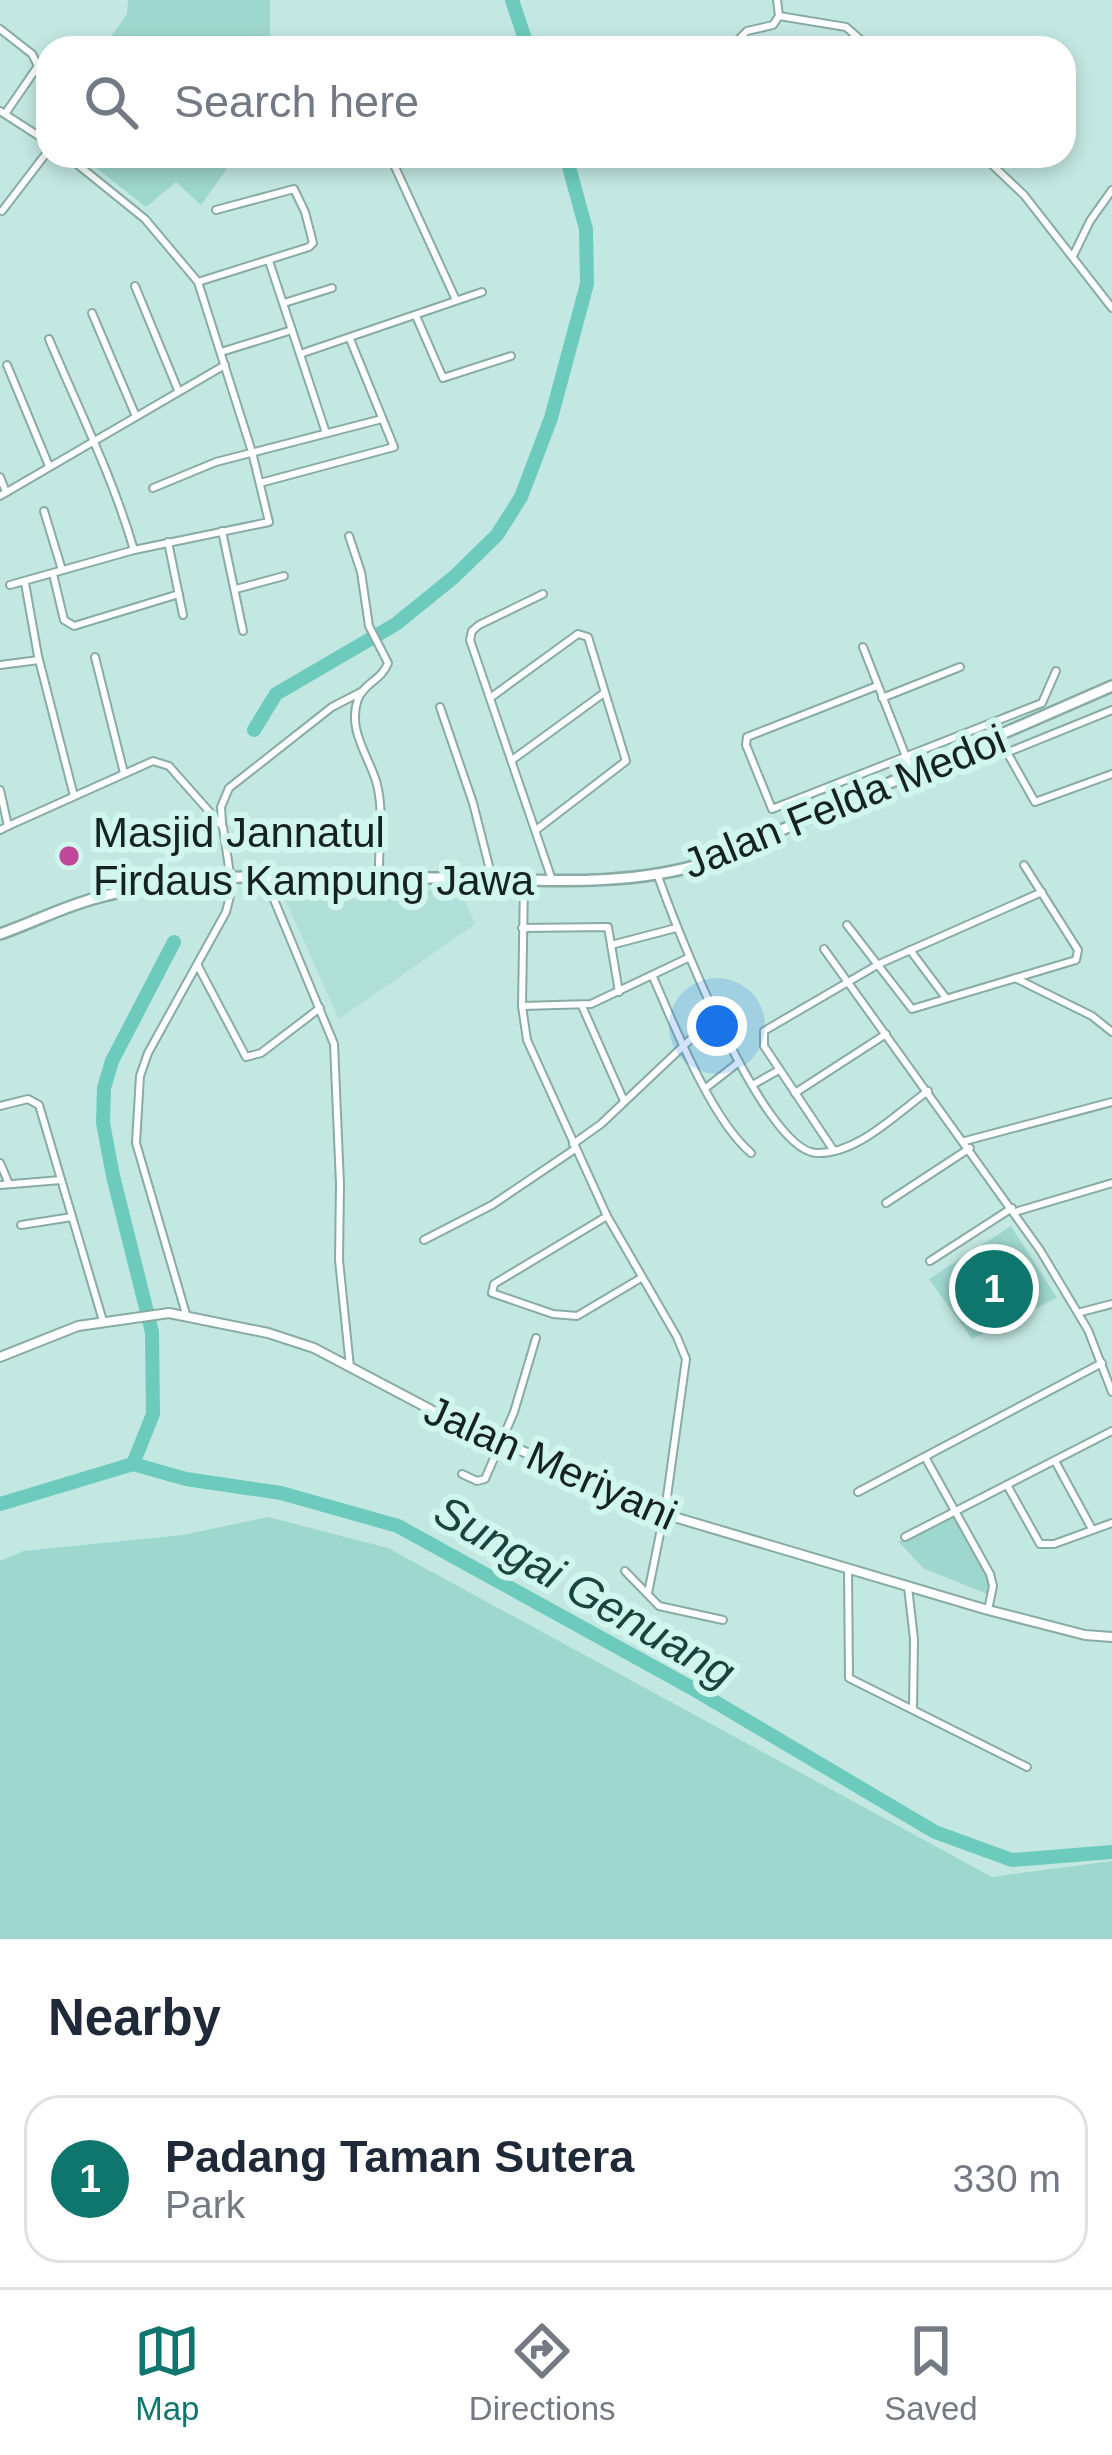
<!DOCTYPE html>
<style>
:root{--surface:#fff;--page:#f2f2f3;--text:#1f2937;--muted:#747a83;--line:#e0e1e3;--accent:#0f766e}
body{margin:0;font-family:Arial,sans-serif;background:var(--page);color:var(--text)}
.you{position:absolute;left:717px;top:1026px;width:42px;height:42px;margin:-30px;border:9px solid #fff;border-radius:50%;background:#1a73e8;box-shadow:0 0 0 18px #1a73e833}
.badge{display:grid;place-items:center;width:78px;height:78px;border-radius:50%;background:var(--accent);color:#fff;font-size:39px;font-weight:700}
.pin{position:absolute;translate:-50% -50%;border:6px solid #fff;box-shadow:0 3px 12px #0006}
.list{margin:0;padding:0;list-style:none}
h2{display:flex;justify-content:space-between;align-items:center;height:156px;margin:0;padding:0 48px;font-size:51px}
h2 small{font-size:39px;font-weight:400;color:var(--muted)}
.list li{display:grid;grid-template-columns:78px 1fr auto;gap:36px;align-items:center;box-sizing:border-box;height:168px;margin:0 24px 24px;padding:0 24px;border:3px solid var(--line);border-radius:36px}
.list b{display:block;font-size:45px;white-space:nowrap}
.list p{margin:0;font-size:39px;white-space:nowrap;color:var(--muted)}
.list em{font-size:39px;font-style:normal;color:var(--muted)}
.icon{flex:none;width:66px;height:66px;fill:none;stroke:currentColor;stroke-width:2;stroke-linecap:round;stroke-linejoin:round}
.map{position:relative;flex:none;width:1112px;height:1939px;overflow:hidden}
.search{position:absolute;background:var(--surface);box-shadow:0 6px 18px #0003;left:36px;right:36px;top:36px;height:132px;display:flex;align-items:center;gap:30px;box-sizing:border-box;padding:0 42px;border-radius:36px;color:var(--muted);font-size:45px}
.sheet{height:348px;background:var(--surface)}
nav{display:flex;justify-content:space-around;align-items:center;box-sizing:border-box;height:168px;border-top:3px solid var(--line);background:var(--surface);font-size:33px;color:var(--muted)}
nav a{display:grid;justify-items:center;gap:6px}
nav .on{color:var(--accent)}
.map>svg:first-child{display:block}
.built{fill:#afdfd6}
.green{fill:#9ed7cd}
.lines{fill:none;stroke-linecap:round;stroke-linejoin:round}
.river{stroke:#6ccbbc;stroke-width:14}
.minor-casing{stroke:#88aca5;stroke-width:10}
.tertiary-casing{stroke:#88aca5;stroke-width:12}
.secondary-casing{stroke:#88aca5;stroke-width:14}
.minor{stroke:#fff;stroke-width:6}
.tertiary{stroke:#fff;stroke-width:8}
.secondary{stroke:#fff;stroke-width:9}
.poi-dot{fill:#c0479a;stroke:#d0f6ee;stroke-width:4.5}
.labels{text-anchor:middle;stroke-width:12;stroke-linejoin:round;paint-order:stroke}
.street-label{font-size:42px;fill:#142320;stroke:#d0f6ee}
.poi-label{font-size:42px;fill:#142320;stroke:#d0f6ee;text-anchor:start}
.water-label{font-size:45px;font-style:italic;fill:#18443d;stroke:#d0f6ee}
</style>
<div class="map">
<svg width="1112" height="1939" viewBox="0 0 1112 1939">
<rect width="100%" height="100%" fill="#c3e8e1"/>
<!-- built -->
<polygon class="built" points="280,888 460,890 475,924 339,1019"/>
<!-- green -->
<g class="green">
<polygon points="128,0 270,0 270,48 103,48 127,14"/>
<polygon points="81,156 236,156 201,205 176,182 146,207"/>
<polygon points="1011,1226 1057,1298 972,1339 929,1279"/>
<polygon points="956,1511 990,1574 992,1596 923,1568 899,1542"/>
<polygon points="268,1517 388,1548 992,1877 1112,1861 1112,1939 0,1939 0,1561 23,1551 183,1535"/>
</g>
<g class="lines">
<!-- river -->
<g class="river">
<polyline points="512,0 528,48"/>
<polyline points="254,730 276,694 396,624 454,577 497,535 521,497 551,418 587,284 586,229 566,156"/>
<polyline points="133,1464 153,1414 152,1332 113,1176 103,1123 104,1088 112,1061 174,942"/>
<polyline points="0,1504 133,1464 186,1479 281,1493 398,1526 690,1687 935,1832 1012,1860 1112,1852"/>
</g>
<defs>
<g id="minor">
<polyline points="779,16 846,27 870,48"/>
<polyline points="0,29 32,54 38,66 5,114"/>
<polyline points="733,45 747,31 773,25 779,16 777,0"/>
<polyline points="0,111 48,142"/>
<polyline points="390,156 456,300"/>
<polyline points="983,156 1024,195 1112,308"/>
<polyline points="2,211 48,151"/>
<polyline points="1073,256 1090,221 1112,190"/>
<polyline points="269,261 326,433"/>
<polyline points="198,282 309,247 313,243 305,212 294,189 216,210"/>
<polyline points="135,286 178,390"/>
<polyline points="284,303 332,288"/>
<polyline points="92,313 135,414"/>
<polyline points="416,316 443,378 511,356"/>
<path d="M49,339C79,410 112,475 134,550"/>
<polyline points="221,352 292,330"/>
<polyline points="300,354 482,292"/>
<polyline points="7,365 49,466"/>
<polyline points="0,477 6,492"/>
<polyline points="260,483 394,447 350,339"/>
<polyline points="153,488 216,462 382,419"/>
<polyline points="0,496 225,365"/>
<polyline points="44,511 62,570"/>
<polyline points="222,531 243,631"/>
<path d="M349,536L361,572L369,626L388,663C382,680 364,683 358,699C347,729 368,755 376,781C385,811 378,847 379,877"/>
<polyline points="168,542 183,615"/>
<polyline points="53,574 64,620 74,626 179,594"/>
<polyline points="25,583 38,656 74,796"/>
<polyline points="10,585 134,550 269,522 252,452 198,282 145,219 67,156"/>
<polyline points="236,589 284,576"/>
<polyline points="543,594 479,625 472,631 470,640 551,877"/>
<polyline points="863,647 912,772"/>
<polyline points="95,657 124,773"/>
<polyline points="0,665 39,660"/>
<polyline points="877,686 747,737 746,745 772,809 1042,703 1056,671"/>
<polyline points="490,698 578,634 588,637 626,761 536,830"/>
<polyline points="882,698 960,667"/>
<polyline points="440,707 473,803 492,878"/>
<polyline points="991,724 1035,802 1112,774"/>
<polyline points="1006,753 1112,710"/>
<polyline points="512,760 604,693"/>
<polyline points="0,790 8,826 0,830"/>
<polyline points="222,823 221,807 229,788 332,707 363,691"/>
<polyline points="8,826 153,761 169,766 223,827 232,888 226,912 148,1053 140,1076 136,1143 186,1314"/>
<path d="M658,876C675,925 763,1150 816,1153C857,1155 897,1113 928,1091"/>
<polyline points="265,878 334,1044 340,1184 339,1260 350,1367"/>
<polyline points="524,882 522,1006 527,1040 607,1216 677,1337 686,1359 666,1504 648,1593"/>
<polyline points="847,925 912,1009 1076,960 1078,950 1024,865"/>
<polyline points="522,928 608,927 619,992"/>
<polyline points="611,945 676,928"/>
<polyline points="824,949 1040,1250 1088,1330 1112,1392"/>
<polyline points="910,950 946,998"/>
<polyline points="198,966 246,1057 261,1053 320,1008"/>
<path d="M653,977C675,1027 711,1119 751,1153"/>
<polyline points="1015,978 1092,1016 1112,1032"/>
<polyline points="522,1006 591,1004 688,958"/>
<polyline points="582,1006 624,1101"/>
<polyline points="754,1084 779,1070"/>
<polyline points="707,1087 739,1062"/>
<polyline points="795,1093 886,1034"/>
<polyline points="0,1106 28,1099 39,1105 103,1321"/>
<polyline points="965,1141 1112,1102"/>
<polyline points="573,1144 601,1124 714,1017"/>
<polyline points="834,1151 764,1046 764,1031 879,964 1042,892"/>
<polyline points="0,1163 9,1184"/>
<polyline points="0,1185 61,1180"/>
<polyline points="886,1203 970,1148"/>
<polyline points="1015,1212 1112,1183"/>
<polyline points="607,1216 494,1284 492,1293 553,1314 577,1316 641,1278"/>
<polyline points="21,1225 72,1217"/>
<polyline points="424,1240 492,1205 575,1149"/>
<polyline points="930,1261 1012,1208"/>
<polyline points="1081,1312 1112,1304"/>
<polyline points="925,1457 990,1574 993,1586 988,1610"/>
<polyline points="1055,1461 1092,1529"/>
<polyline points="462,1474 477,1481 485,1479 514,1412 536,1338"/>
<polyline points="1007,1485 1040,1544 1054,1544 1112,1523"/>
<polyline points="858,1492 1102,1363"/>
<polyline points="905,1537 1112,1431"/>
<polyline points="625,1571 659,1606 723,1620"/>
<polyline points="848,1571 849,1678 1027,1767"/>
<polyline points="908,1587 914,1639 913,1709"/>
</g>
<polyline id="tertiary" points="0,1357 78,1326 169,1313 268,1333 314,1348 439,1414 664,1514 988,1610 1085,1635 1112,1637"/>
<path id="secondary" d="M0,934C35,922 68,904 104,896C213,868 332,877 443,878C531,879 624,889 708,862L1112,686"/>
</defs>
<!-- minor casing -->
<use href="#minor" class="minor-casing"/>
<!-- tertiary casing -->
<use href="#tertiary" class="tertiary-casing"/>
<!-- secondary casing -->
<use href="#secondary" class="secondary-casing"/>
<!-- minor -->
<use href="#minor" class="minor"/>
<!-- tertiary -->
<use href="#tertiary" class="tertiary"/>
<!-- secondary -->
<use href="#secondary" class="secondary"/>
</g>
<!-- markers -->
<circle class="poi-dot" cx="69" cy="856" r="12"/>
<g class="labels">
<!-- street labels -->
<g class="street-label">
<text transform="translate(844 801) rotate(-22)" y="15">Jalan Felda Medoi</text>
<text transform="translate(551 1462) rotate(24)" y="15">Jalan Meriyani</text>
</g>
<!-- poi labels -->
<g class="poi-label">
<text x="93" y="847">Masjid Jannatul<tspan x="93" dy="48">Firdaus Kampung Jawa</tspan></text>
</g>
<!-- water labels -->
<g class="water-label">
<text transform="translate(585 1591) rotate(30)" y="16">Sungai Genuang</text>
</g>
</g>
</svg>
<div class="you"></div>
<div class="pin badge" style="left:994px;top:1289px">1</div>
<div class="search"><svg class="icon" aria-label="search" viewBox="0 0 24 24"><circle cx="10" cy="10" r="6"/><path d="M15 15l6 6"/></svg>Search here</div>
</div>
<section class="sheet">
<h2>Nearby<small></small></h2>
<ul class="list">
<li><span class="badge">1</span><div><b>Padang Taman Sutera</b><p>Park</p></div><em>330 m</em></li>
</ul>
</section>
<nav>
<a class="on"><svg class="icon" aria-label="map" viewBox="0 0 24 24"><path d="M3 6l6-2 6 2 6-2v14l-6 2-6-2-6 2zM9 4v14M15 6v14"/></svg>Map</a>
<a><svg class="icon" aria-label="directions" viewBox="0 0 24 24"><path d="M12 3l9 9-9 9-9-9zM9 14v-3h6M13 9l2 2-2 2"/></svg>Directions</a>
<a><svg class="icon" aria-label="saved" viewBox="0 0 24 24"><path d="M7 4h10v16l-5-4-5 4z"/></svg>Saved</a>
</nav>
